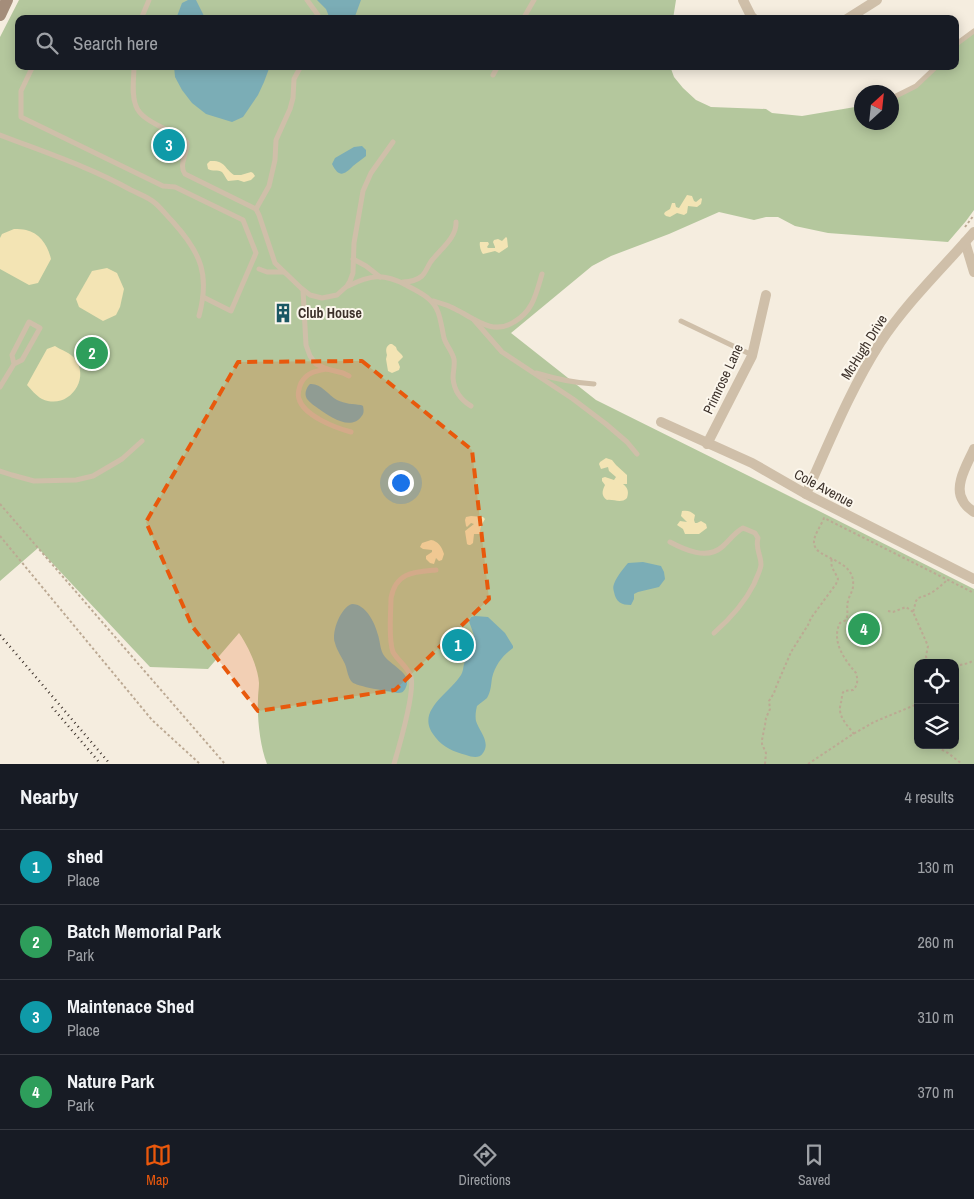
<!DOCTYPE html>
<style>
:root{--surface:#171b24;--page:#20242c;--text:#f1f3f6;--muted:#9ea1a6;--line:#363941;--accent:#ea580c}
body{margin:0;font-family:"Archivo Narrow",sans-serif;background:var(--page);color:var(--text)}
.controls{position:absolute;right:15px;bottom:15px;display:grid;overflow:hidden;border-radius:10px;box-shadow:0 2px 12px #0003}
.controls button{width:45px;height:45px;display:grid;place-items:center;padding:0;border:0;border-bottom:1px solid var(--line);background:var(--surface);color:var(--text);font:25px sans-serif}
.compass{position:absolute;left:854px;top:85px;width:45px;height:45px;border-radius:50%;background:var(--surface);box-shadow:0 2px 12px #0003;rotate:27deg}
.you{position:absolute;left:400px;top:482px;width:18px;height:18px;margin:-12px;border:4px solid #fff;border-radius:50%;background:#1a73e8;box-shadow:0 0 0 8px #1a73e833}
.badge{display:grid;place-items:center;width:32px;height:32px;border-radius:50%;background:var(--accent);color:#fff;font-size:16px;font-weight:700}
.pin{position:absolute;translate:-50% -50%;border:2px solid #fff;box-shadow:0 1px 5px #0006}
.list{margin:0;padding:0;list-style:none}
h2{display:flex;justify-content:space-between;align-items:center;height:65px;margin:0;padding:0 20px;font-size:21px}
h2 small{font-size:16px;font-weight:400;color:var(--muted)}
.list li{display:grid;grid-template-columns:32px 1fr auto;gap:15px;align-items:center;box-sizing:border-box;height:75px;padding:0 20px;border-top:1px solid var(--line)}
.list b{display:block;font-size:19px;white-space:nowrap}
.list p{margin:0;font-size:16px;white-space:nowrap;color:var(--muted)}
.list em{font-size:16px;font-style:normal;color:var(--muted)}
.icon{flex:none;width:28px;height:28px;fill:none;stroke:currentColor;stroke-width:2;stroke-linecap:round;stroke-linejoin:round}
.map{position:relative;flex:none;width:974px;height:764px;overflow:hidden}
.search{position:absolute;background:var(--surface);box-shadow:0 2px 12px #0003;left:15px;right:15px;top:15px;height:55px;display:flex;align-items:center;gap:12px;box-sizing:border-box;padding:0 18px;border-radius:10px;color:var(--muted);font-size:19px}
.sheet{height:365px;background:var(--surface)}
nav{display:flex;justify-content:space-around;align-items:center;box-sizing:border-box;height:70px;border-top:1px solid var(--line);background:var(--surface);font-size:14px;color:var(--muted)}
nav a{display:grid;justify-items:center;gap:2px}
nav .on{color:var(--accent)}
.map>svg:first-child{display:block}
.green{fill:#b4c79d;fill-rule:evenodd}
.sand{fill:#f3e4b4}
.water{fill:#7badb6}
.lines{fill:none;stroke-linecap:round;stroke-linejoin:round}
.path{stroke:#bca993;stroke-width:2;stroke-dasharray:2.5 2.5;stroke-linecap:butt}
.lane{stroke:#cfbfa9;stroke-width:5}
.street{stroke:#cfbfa9;stroke-width:10}
.secondary{stroke:#a48d7a;stroke-width:12}
.rail{stroke:#3c312a;stroke-width:2.5;stroke-dasharray:1 4;stroke-linecap:butt}
.marked{fill:#e8590c;fill-opacity:0.2;stroke:#e8590c;stroke-width:4;stroke-dasharray:10 6;stroke-linejoin:round}
.labels{text-anchor:middle;stroke-width:4;stroke-linejoin:round;paint-order:stroke}
.poi-label{font-size:14px;font-weight:bold;fill:#3c312a;stroke:#fcf7ed;text-anchor:start}
.street-label{font-size:14px;fill:#3c312a;stroke:#fcf7ed}
</style>
<div class="map">
<svg width="974" height="764" viewBox="0 0 974 764">
<rect width="100%" height="100%" fill="#f5eddf"/>
<!-- green -->
<path class="green" d="M19,0H676L673,19H19V66H670L674,77L683,88L696,100L711,107L766,109L772,113L802,116L861,106L862,122H892V97L922,82L937,66H955V45L974,31V210L966,221L948,242L828,233L795,226L778,217H766L754,220L719,212L669,234L611,256L592,266L511,333L596,400L815,509L974,589V764H267C260,746 257,718 258,699C258,694 259,688 259,683C258,667 248,646 239,633L208,669L150,667L38,548L0,581V37ZM918,663H955V745H918Z"/>
<!-- sand -->
<g class="sand">
<path d="M210,161C225,160 224,168 234,175H241L251,172L253,173L255,176L251,180L244,182L238,180L228,181C226,179 224,174 222,172C218,169 212,172 208,169L207,164Z"/>
<polygon points="687,195 692,196 694,201 696,202 701,198 702,199 701,204 697,207 688,206 687,213 684,215 677,213 670,217 666,216 664,214 665,212 670,209 672,203 675,203 676,207 679,208"/>
<path d="M14,229C18,229 23,229 26,230C40,233 48,246 51,259L38,283L29,285L0,269V238L2,234Z"/>
<path d="M506,237L507,238L508,247L499,253L495,251L483,254C481,252 479,245 480,242H488L489,244L487,247L488,248H495V247L493,242L494,240L498,239L502,241Z"/>
<polygon points="107,268 117,273 124,289 120,307 116,315 103,321 79,307 76,299 92,271"/>
<path d="M390,344H392L396,347L397,350L402,355L403,357L398,362L400,367L399,370L392,373L388,371L386,359L387,355C386,351 385,347 390,344Z"/>
<path d="M55,346C61,350 71,353 75,359C91,379 68,411 42,399C36,396 31,389 27,385L47,349Z"/>
<path d="M606,458L612,460L616,465L627,475V484H623C628,488 629,492 627,498C621,504 614,499 607,500C601,496 602,491 605,485L602,481V478L605,477L614,480L616,477L609,471L608,467L601,469L599,464L600,462Z"/>
<path d="M682,511C687,510 691,511 695,515L694,520L695,523H697L701,521L706,524L707,528L699,534H685L683,529L677,525L680,521L687,522L681,516Z"/>
<path d="M471,516L483,517L485,519L481,526L480,534H474L473,543C471,545 469,546 467,544L465,531L474,524L471,523L467,527L466,526L465,520L466,517Z"/>
<path d="M431,540C438,541 442,547 444,554L442,560L439,561L436,558L434,564L430,563L426,559V556L432,552V550L423,549L420,547L422,543Z"/>
</g>
<!-- water -->
<g class="water">
<polygon points="188,0 196,0 204,16 207,19 176,19 182,3"/>
<polygon points="317,0 361,0 354,19 330,19 326,9"/>
<polygon points="174,66 270,66 264,82 258,95 243,117 232,122 206,114 192,103 182,90 175,77"/>
<path d="M362,146L366,150V156C362,159 357,163 353,166C344,175 339,178 332,164L335,158L354,147Z"/>
<path d="M310,384C321,383 328,395 337,400C345,404 353,404 361,405L363,406C364,411 364,414 361,417C350,431 329,416 319,409C315,406 310,403 307,399C304,394 306,388 310,384Z"/>
<path d="M643,562L661,566L664,572L665,579L659,587L638,592L634,594V599L631,605C621,605 616,602 614,592C613,588 613,587 614,584C617,576 623,569 628,563Z"/>
<path d="M352,604C366,604 375,623 378,635C380,641 380,648 383,654C389,665 413,673 406,687C404,692 402,693 397,693C389,691 357,687 352,682C348,678 347,669 345,664C342,657 337,651 335,643C331,632 341,607 352,604Z"/>
<path d="M475,616L488,617L505,633L513,646V648C503,655 495,665 492,678C491,685 491,691 487,698C484,701 480,703 477,706C476,710 475,716 476,721C479,731 491,742 483,753C479,759 472,757 466,755C454,752 443,747 436,738C413,712 448,695 461,675C463,672 463,668 464,664C466,657 473,651 474,644C476,637 471,628 469,621L471,617Z"/>
</g>
<g class="lines">
<!-- path -->
<g class="path">
<polyline points="965,227 974,215"/>
<polyline points="0,504 225,764"/>
<polyline points="0,536 152,720 200,764"/>
<polyline points="888,611 893,612 906,607 913,612"/>
<path d="M927,663L926,656L928,646L913,612L916,601L918,598C930,595 938,589 947,580"/>
<polyline points="955,666 969,663 974,660"/>
<polyline points="918,709 915,721 918,736"/>
<path d="M854,734C848,726 839,718 840,707C841,702 842,699 842,694L844,691L853,690C858,685 858,680 856,673C844,659 831,641 840,623L846,620C849,613 846,607 848,601C849,596 853,591 853,586C856,558 815,560 814,543C813,536 822,524 824,518L974,593"/>
<polyline points="933,745 948,753 962,764"/>
<path d="M765,764L766,753L762,744V740L765,725L766,718L770,709L769,701L774,693L776,687L791,652L808,625L811,618L836,584L838,579C836,573 829,566 832,559"/>
<polyline points="808,764 850,736 874,722 915,705 918,702"/>
</g>
<!-- lane -->
<g class="lane">
<polyline points="307,0 318,15 319,19"/>
<polyline points="141,19 149,0"/>
<polyline points="523,19 534,0"/>
<polyline points="955,45 974,31"/>
<polyline points="33,66 21,91 21,117 163,186 175,187 243,220 256,253 231,311 203,297"/>
<path d="M134,66C134,79 131,94 136,106C141,122 173,130 187,142C188,153 178,165 185,174L256,209L259,215L275,263L301,288L310,295L322,298L337,295L347,286L350,281L353,273L354,243L363,191L371,173L393,142"/>
<polyline points="493,75 498,66"/>
<polyline points="892,98 916,86 937,66"/>
<polyline points="860,112 862,112"/>
<path d="M0,135C44,152 90,167 131,190C139,194 148,197 155,203C161,208 167,216 173,222C201,253 210,275 199,316"/>
<polyline points="256,209 269,186 275,160 276,140 290,109 293,98 294,79 301,66"/>
<polyline points="353,259 366,266 380,277"/>
<polyline points="259,269 267,272 284,272"/>
<path d="M403,282C410,282 416,281 422,276C427,271 428,264 433,259C441,249 457,237 456,222"/>
<path d="M348,286C370,275 383,273 406,285C419,292 433,298 438,312C441,320 442,329 444,338C446,345 452,351 454,359C455,365 453,372 453,378C454,390 461,400 471,406"/>
<polyline points="303,290 306,345 310,356 316,364 327,369 343,373 349,376"/>
<path d="M433,301C440,303 448,305 455,309C474,318 492,336 514,322C533,311 536,294 542,274"/>
<polyline points="474,320 502,352 573,399 606,424 627,442 637,454"/>
<polyline points="681,321 752,355"/>
<path d="M327,369C316,371 307,372 301,383C299,388 297,394 299,399C304,416 336,428 351,432"/>
<path d="M536,373C556,379 574,383 594,384"/>
<polyline points="0,387 14,364 22,360 40,328 29,322 12,355 14,364"/>
<polyline points="0,471 12,475 34,481 76,480 93,476 122,459 142,441"/>
<path d="M670,542C685,550 707,560 722,547C729,541 734,533 743,528L755,533L758,538C755,548 761,555 761,565C760,572 756,578 754,584C744,604 731,618 714,633"/>
<path d="M394,764C399,747 415,693 411,677C408,667 398,661 393,652C388,639 391,612 391,598C396,572 414,572 436,570"/>
</g>
<!-- street -->
<g class="street">
<polyline points="743,0 751,16 754,19"/>
<polyline points="847,19 877,0"/>
<polyline points="965,242 974,272"/>
<polyline points="661,422 752,463 806,494 974,579"/>
<polyline points="707,444 752,356 766,295"/>
<path d="M974,449C968,463 953,486 963,501C965,506 970,509 974,512"/>
<path d="M806,494C829,443 850,390 880,343C907,302 942,269 974,232"/>
</g>
<!-- secondary -->
<polyline class="secondary" points="0,15 7,0"/>
<!-- rail -->
<g class="rail">
<polyline points="0,635 110,764"/>
<polyline points="52,707 99,762"/>
</g>
</g>
<!-- marked area -->
<path class="marked" d="M362,361L472,450L489,599L395,690L258,711L192,626L146,522L238,362Z"/>
<!-- icons -->
<defs>
<symbol id="building-bare" viewBox="-9 -9 18 18"><path d="M-4-6H4V6H1V3H-1V6H-4ZM-2.5-4.3h1.7v1.8h-1.7ZM.8-4.3h1.7v1.8H.8ZM-2.5-1h1.7V.8h-1.7ZM.8-1h1.7V.8H.8Z" fill="#1a5763" stroke="#fcf7ed" stroke-width="2.5" paint-order="stroke"/></symbol>
</defs>
<g fill-rule="evenodd">
<use href="#building-bare" x="269" y="299" width="28" height="28"/>
</g>
<g class="labels">
<!-- poi labels -->
<g class="poi-label">
<text x="298" y="318">Club House</text>
</g>
<!-- street labels -->
<g class="street-label">
<text transform="translate(864 347) rotate(-58)" y="5">McHugh Drive</text>
<text transform="translate(723 379) rotate(-65)" y="5">Primrose Lane</text>
<text transform="translate(824 488) rotate(28)" y="5">Cole Avenue</text>
</g>
</g>
</svg>
<div class="controls">
<button><svg class="icon" aria-label="locate" viewBox="0 0 24 24"><circle cx="12" cy="12" r="6"/><path d="M12 2v4M12 18v4M2 12h4M18 12h4"/></svg></button>
<button><svg class="icon" aria-label="layers" viewBox="0 0 24 24"><path d="M12 4l9 5-9 5-9-5zM3 14l9 5 9-5"/></svg></button>
</div>
<svg class="compass" viewBox="-18 -18 36 36"><path d="M0-13l5 13h-10z" fill="#e53935"/><path d="M0 13l5-13h-10z" fill="#9ea1a6"/></svg>
<div class="you"></div>
<div class="pin badge" style="left:458px;top:645px;background:#0f9aa8">1</div>
<div class="pin badge" style="left:92px;top:353px;background:#2e9e5b">2</div>
<div class="pin badge" style="left:169px;top:145px;background:#0f9aa8">3</div>
<div class="pin badge" style="left:864px;top:629px;background:#2e9e5b">4</div>
<div class="search"><svg class="icon" aria-label="search" viewBox="0 0 24 24"><circle cx="10" cy="10" r="6"/><path d="M15 15l6 6"/></svg>Search here</div>
</div>
<section class="sheet">
<h2>Nearby<small>4 results</small></h2>
<ul class="list">
<li><span class="badge" style="background:#0f9aa8">1</span><div><b>shed</b><p>Place</p></div><em>130 m</em></li>
<li><span class="badge" style="background:#2e9e5b">2</span><div><b>Batch Memorial Park</b><p>Park</p></div><em>260 m</em></li>
<li><span class="badge" style="background:#0f9aa8">3</span><div><b>Maintenace Shed</b><p>Place</p></div><em>310 m</em></li>
<li><span class="badge" style="background:#2e9e5b">4</span><div><b>Nature Park</b><p>Park</p></div><em>370 m</em></li>
</ul>
</section>
<nav>
<a class="on"><svg class="icon" aria-label="map" viewBox="0 0 24 24"><path d="M3 6l6-2 6 2 6-2v14l-6 2-6-2-6 2zM9 4v14M15 6v14"/></svg>Map</a>
<a><svg class="icon" aria-label="directions" viewBox="0 0 24 24"><path d="M12 3l9 9-9 9-9-9zM9 14v-3h6M13 9l2 2-2 2"/></svg>Directions</a>
<a><svg class="icon" aria-label="saved" viewBox="0 0 24 24"><path d="M7 4h10v16l-5-4-5 4z"/></svg>Saved</a>
</nav>
